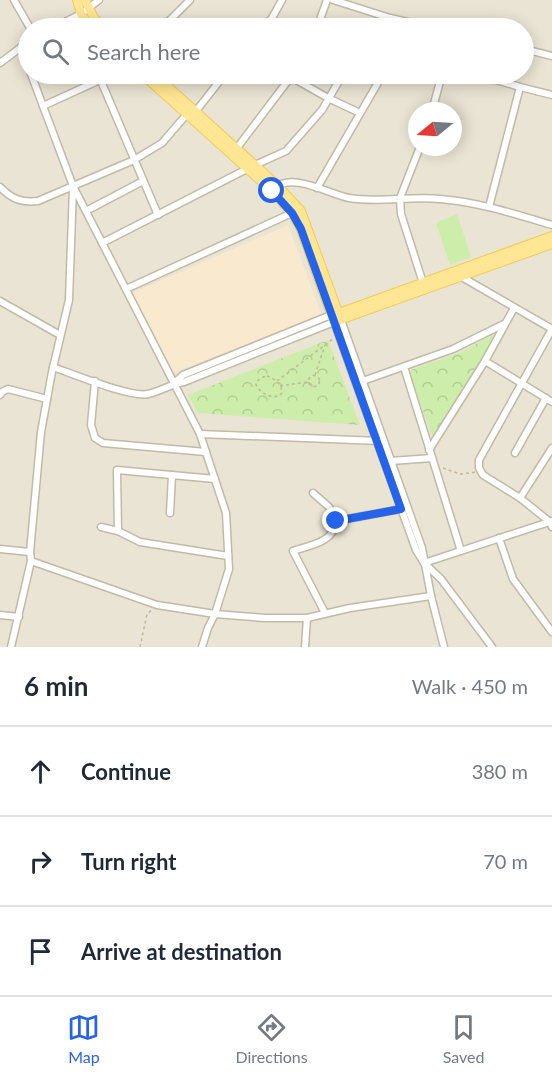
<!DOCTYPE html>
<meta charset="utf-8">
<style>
:root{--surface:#fff;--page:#f2f2f3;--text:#1f2937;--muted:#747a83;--line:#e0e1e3;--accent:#2563eb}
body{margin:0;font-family:Lato,sans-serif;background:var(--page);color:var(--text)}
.compass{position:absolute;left:408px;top:102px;width:54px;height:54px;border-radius:50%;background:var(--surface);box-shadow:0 3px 15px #0003;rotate:252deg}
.stop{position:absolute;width:18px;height:18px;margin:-14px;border:4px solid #2563eb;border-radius:50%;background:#fff}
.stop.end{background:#2563eb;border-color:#fff;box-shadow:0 2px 6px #0008}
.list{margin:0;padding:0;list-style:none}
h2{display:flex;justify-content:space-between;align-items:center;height:78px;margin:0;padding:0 24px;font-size:26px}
h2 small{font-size:20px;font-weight:400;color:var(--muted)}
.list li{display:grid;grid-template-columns:39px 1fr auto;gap:18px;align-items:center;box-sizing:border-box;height:90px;padding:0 24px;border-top:2px solid var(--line)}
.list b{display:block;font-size:22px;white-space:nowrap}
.list em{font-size:20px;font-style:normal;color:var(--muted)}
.icon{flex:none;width:33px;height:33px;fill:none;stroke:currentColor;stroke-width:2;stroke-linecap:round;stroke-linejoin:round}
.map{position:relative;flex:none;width:552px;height:647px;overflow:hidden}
.search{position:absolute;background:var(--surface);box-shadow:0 3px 15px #0003;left:18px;right:18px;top:18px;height:66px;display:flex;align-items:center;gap:15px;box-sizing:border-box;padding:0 21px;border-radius:33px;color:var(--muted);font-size:22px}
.sheet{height:348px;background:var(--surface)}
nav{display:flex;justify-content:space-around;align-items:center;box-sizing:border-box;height:84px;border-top:2px solid var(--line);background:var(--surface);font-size:16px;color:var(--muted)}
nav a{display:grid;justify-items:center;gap:3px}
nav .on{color:var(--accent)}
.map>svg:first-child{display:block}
.residential{fill:#e9e4d3;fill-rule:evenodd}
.commercial{fill:#f9e9ce}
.forest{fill:url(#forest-crowns)}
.pitch{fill:#cea}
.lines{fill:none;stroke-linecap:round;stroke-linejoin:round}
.minor-casing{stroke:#c1baa7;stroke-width:9}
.major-casing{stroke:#f2cb57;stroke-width:10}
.path{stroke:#c5b797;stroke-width:1.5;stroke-dasharray:3 3;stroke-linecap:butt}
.minor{stroke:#fff;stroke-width:6}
.major{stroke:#ffe694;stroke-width:8}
.route{stroke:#2563eb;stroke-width:8}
</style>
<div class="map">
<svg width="552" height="647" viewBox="0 0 552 647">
<defs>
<pattern id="forest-crowns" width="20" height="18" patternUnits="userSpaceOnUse" patternTransform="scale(1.5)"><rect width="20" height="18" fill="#cea"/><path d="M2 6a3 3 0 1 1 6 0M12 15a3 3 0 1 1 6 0" fill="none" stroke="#b1cd93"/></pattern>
</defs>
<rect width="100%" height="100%" fill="#f5f1e6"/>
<!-- residential -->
<path class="residential" d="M0,0H552V647H0ZM28,28H524V74H28ZM417,111H453V147H417Z"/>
<!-- commercial -->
<polygon class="commercial" points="288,225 322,315 172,373 132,293"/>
<!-- forest -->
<g class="forest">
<polygon points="492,335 494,338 433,439 410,374 411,370 462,352"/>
<polygon points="328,340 360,425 198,413 188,395"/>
</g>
<!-- pitch -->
<polygon class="pitch" points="457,214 471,257 450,265 436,223"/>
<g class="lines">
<defs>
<g id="minor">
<polyline points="14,0 30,28"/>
<polyline points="333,0 390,18 434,28"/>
<polyline points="390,18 392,28"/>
<polyline points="53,28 81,14 99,0"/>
<polyline points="162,28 190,0"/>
<polyline points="263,28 272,18 282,0"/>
<polyline points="317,28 327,0"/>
<polyline points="21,47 28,66"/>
<polyline points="524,49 552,56"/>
<polyline points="0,63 28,42"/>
<polyline points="31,74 73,186 200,434 226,513 229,569 215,614 208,628 202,647"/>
<polyline points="476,74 520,87 552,95"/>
<polyline points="291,77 328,98 360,113"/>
<polyline points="101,81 158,215"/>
<polyline points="43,106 113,74"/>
<polyline points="432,111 442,74"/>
<polyline points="193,115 225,74"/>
<polyline points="420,147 400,198 401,214 423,283"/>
<polyline points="237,148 293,74"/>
<path d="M0,187C12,199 21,203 38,201L134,160L162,143L187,114"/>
<path d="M275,188C292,172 329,194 349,198C379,203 410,196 440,199C478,202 515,214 552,225"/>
<polyline points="317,188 383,74"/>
<polyline points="489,207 520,87"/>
<polyline points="86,211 143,181"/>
<polyline points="102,243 255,165 286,151 322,110 343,74"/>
<polyline points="460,276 552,329 479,460 479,468 483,475 520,498 550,522 552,527"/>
<polyline points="126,289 292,213"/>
<polyline points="0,301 60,335"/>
<polyline points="341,320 422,548 431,596 444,647"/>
<polyline points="485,361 552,402"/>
<path d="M53,367C73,374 131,398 148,394C161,391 171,384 184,382L334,322L416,550L424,563L441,579L492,647"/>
<polyline points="404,367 461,551"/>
<polyline points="95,381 91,425 95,438 103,443 206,452"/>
<polyline points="360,382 453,349 504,324"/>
<polyline points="173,384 183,375 331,315"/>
<polyline points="0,395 2,392 8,389 47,399"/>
<polyline points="200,434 380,441"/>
<polyline points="429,450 485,361 514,308"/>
<polyline points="515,453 546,398"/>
<polyline points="391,461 432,458"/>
<polyline points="313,493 329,507 336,521"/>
<polyline points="520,498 552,448"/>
<polyline points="170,513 172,475"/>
<polyline points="101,527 118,531 140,542 228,556"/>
<polyline points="118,531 117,470 215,479"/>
<polyline points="499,538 513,579 552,632"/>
<polyline points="0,549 30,552"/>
<polyline points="31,561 157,605 215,614 265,618 307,618 350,608 431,596"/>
<polyline points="424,563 552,521"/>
<path d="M325,613L293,551C310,545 334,543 336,521L401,509"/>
<polyline points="0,615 19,617"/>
<polyline points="11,647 31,561 30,552 41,432 52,372 69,300 73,187"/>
<polyline points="305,647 307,618"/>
</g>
<g id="major">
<polyline points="77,0 81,14 92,28"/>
<polyline points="85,0 94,18 105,28"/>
<polyline points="142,74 272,191 292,213 301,229 334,322 552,244"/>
<polyline points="154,74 277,185 301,211 341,320"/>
<polyline points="336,314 552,236"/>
</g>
</defs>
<!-- minor casing -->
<use href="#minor" class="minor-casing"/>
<!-- major casing -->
<use href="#major" class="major-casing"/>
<!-- path -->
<g class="path">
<polyline points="315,375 325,345"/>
<circle cx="314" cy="381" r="5.5"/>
<path d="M267,376C275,379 282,384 282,393L279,396C269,398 261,393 256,385L257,381L263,377Z"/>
<polyline points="277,381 333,339"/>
<polyline points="280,386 307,382"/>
<polyline points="443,468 460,474 476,472"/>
<polyline points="140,647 147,614 153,609"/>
</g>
<!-- minor -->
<use href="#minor" class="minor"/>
<!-- major -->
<use href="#major" class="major"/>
</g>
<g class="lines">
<!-- route -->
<polyline class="route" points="272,191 292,213 301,229 401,509 336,521"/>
</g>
</svg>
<svg class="compass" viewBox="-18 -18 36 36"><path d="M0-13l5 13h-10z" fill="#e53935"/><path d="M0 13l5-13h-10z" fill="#747a83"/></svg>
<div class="stop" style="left:272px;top:191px"></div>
<div class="stop end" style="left:336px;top:521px"></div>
<div class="search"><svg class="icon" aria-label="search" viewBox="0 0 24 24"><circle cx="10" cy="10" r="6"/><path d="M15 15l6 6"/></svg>Search here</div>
</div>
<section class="sheet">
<h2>6 min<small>Walk · 450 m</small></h2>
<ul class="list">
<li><svg class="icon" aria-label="ahead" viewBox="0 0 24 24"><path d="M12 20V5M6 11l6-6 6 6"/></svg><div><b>Continue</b></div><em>380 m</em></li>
<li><svg class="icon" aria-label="right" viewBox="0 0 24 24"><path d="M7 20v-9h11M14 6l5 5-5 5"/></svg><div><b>Turn right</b></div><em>70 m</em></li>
<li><svg class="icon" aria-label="arrive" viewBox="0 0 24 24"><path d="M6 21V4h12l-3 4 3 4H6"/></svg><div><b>Arrive at destination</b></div></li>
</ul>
</section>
<nav>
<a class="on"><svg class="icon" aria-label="map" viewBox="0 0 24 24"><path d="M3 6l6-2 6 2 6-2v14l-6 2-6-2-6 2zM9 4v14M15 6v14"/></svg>Map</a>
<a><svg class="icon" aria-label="directions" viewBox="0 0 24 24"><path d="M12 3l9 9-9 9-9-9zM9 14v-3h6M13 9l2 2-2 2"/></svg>Directions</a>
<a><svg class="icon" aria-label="saved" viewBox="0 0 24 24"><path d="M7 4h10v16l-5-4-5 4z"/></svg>Saved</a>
</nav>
